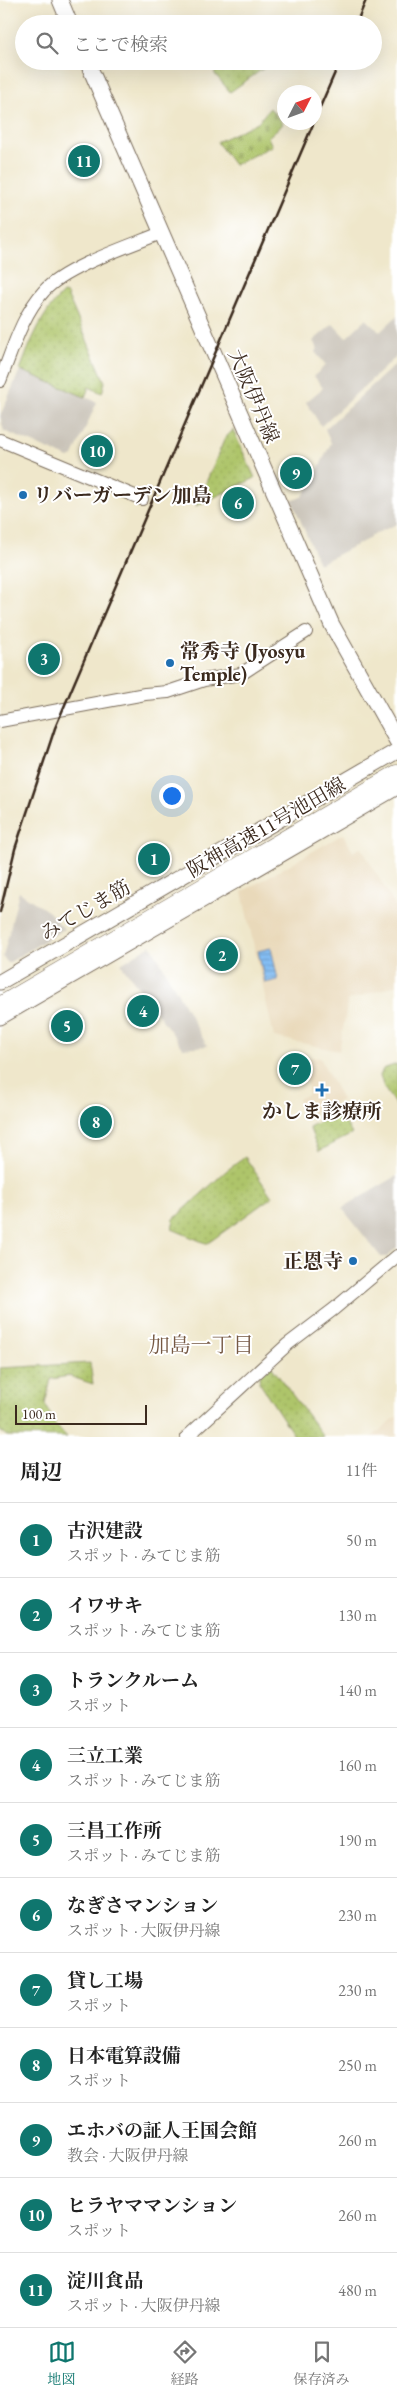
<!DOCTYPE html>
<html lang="ja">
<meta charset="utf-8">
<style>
:root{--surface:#fff;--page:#f2f2f2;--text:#222;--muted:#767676;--line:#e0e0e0;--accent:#0f766e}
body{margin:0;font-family:"EB Garamond","Noto Serif JP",serif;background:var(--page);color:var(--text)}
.compass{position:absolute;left:277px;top:85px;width:45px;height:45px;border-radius:50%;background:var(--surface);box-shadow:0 5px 20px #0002;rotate:48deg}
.scale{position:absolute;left:15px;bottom:12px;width:132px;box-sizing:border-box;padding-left:5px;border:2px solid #3b2a1e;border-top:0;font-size:14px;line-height:18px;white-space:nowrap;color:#3b2a1e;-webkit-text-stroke:4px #fff;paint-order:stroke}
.you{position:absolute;left:171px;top:795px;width:18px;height:18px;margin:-12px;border:4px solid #fff;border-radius:50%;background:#1a73e8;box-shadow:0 0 0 8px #1a73e833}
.badge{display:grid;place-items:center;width:32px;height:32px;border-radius:50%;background:var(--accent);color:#fff;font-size:16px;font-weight:700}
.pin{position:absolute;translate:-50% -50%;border:2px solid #fff;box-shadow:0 1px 5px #0006}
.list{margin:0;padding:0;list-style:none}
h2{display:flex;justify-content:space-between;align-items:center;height:65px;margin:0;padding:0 20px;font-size:21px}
h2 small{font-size:16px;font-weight:400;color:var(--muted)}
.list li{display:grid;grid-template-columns:32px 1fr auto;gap:15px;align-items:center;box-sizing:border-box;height:75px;padding:0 20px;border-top:1px solid var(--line)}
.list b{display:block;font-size:19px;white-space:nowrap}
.list p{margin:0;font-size:16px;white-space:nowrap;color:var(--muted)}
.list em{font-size:16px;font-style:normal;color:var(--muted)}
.icon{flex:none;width:28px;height:28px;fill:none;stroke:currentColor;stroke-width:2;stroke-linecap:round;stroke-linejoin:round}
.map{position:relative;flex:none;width:397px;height:1437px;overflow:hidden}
.search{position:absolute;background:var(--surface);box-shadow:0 5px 20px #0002;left:15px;right:15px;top:15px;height:55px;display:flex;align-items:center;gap:12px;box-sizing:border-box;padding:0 18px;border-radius:28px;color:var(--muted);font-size:19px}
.sheet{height:890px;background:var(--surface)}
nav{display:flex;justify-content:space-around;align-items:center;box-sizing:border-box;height:70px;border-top:1px solid var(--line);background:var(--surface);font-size:14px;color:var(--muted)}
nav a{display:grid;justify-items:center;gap:2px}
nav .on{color:var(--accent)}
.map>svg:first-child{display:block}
.built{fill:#e9d9ba}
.industrial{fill:#c9c3b8}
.green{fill:url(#green-dots);stroke:#747844}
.cemetery{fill:url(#cemetery-stones);stroke:#747844}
.water{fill:url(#water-rules);stroke:#5f7489}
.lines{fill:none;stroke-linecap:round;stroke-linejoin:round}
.minor-casing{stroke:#7a6c5b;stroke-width:14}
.major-casing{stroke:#7a6c5b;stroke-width:17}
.highway-casing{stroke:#7a6c5b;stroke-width:19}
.minor{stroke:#fff;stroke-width:12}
.major{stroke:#fff;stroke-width:15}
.highway{stroke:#fff;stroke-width:18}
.rail{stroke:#3b2a1e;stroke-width:2.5}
.poi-dot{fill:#1f6fb2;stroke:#fff;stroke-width:2}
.labels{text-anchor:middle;stroke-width:4;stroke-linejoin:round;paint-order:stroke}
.street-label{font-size:20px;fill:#3b2a1e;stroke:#fff}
.poi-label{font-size:20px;font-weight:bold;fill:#3b2a1e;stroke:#fff;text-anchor:start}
.neighbourhood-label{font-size:21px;fill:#765944;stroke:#fff}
</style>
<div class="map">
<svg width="397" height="1437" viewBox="0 0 397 1437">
<defs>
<pattern id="green-dots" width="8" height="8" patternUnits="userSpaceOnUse" patternTransform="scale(1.25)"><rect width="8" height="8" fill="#aec56a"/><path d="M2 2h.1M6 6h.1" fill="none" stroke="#97a95b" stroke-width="1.8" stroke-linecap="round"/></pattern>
<pattern id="cemetery-stones" width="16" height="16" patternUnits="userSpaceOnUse" patternTransform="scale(1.25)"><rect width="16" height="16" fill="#aec56a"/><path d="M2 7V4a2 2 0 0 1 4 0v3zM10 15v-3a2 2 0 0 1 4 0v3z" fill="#97a95b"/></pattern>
<pattern id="water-rules" width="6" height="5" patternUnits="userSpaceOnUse" patternTransform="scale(1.25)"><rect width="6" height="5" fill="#83bdf4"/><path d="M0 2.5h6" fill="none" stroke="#6c9ac5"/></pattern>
</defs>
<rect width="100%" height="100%" fill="#fff"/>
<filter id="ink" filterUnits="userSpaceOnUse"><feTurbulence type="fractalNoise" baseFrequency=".02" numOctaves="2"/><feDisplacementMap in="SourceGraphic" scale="10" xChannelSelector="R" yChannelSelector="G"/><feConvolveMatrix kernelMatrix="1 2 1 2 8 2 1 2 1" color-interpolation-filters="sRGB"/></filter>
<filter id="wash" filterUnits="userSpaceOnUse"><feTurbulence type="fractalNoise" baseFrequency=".0096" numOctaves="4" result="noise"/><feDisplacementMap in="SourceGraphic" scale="20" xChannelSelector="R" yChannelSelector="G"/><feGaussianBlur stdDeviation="1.12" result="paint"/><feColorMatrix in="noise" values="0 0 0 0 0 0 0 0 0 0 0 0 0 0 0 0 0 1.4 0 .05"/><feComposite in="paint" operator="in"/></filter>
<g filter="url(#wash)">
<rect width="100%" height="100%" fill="#efe7cb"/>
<!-- built -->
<g class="built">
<polygon points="343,834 353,852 361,847 397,909 397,985 348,1000 339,1051 274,1037 242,892"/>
<polygon points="306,1057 320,1058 342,1100 306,1118 298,1099 308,1094"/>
<polygon points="397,1416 397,1437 372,1437"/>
</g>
<!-- industrial -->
<g class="industrial">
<polygon points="397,316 397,356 321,426 306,402 323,388 314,376 326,365 315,352 318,349 313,341 333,324 346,338 366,319 380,332"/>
<polygon points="397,363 397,524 370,536 370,538 319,564 292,501 303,496 313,480 331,443 325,429"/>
<polygon points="20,370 97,402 73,456 69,458 4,431 0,416"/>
<polygon points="19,892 49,912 64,929 8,963 3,957"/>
<polygon points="151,945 207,1046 183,1048 121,964"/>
<polygon points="397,1176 397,1247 387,1257 381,1257 342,1208"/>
</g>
<!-- green -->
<g class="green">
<polygon points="221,61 274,61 230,92 214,73 224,66"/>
<path d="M63,293L67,294L105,382L102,393L89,387L85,397L20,370C31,341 41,314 63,293Z"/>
<polygon points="233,430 255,478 196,506 225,438"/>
<polygon points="397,1064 397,1107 384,1088 380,1076 383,1069"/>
<polygon points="339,1112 352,1134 319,1151 309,1127"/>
<polygon points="245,1157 272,1197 208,1243 205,1243 172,1229 174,1219 226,1171"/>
<polygon points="90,1363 93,1384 69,1376 51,1379 45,1404 55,1424 67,1437 7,1436 0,1431 0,1368"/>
<polygon points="271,1366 323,1436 322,1437 295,1437 259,1382 260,1375"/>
</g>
<!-- cemetery -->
<polygon class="cemetery" points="270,108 283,124 268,137 272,146 234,165 217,142 258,122"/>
<!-- water -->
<polygon class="water" points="271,948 278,980 265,983 258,951"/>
</g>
<g filter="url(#ink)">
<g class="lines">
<defs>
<g id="minor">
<path d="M0,381C12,351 22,315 44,291C65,267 130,246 161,233"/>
<polyline points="0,440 142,499"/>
<polyline points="0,721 145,694 168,692 204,680 241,674 306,632"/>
<polyline points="187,1437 288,1344 334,1309 397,1256"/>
</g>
<g id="major">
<polyline points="60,0 70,24"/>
<polyline points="87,61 332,625 397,741"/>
<polyline points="0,982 397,751"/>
<polyline points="0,1017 397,787"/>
</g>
<polyline id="highway" points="0,1006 397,774"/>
</defs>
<!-- minor casing -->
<use href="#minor" class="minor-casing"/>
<!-- major casing -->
<use href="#major" class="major-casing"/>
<!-- highway casing -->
<use href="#highway" class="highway-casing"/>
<!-- minor -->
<use href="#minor" class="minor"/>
<!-- major -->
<use href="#major" class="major"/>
<!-- highway -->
<use href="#highway" class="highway"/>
<!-- rail -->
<g class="rail">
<polyline points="356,24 366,0"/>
<polyline points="314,121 340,61"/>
<polyline points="0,912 15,849 55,728 314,122"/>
</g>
</g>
</g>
<!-- markers -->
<g class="poi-dot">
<circle cx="23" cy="495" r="5"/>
<circle cx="170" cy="663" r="5"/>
<path d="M319.5 1082.5h5v5h5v5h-5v5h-5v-5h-5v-5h5z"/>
<circle cx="353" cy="1261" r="5"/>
</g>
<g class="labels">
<!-- street labels -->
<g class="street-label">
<text transform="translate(254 396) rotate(67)" y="7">大阪伊丹線</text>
<text transform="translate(266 827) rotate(-30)" y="7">阪神高速11号池田線</text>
<text transform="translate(85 910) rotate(-30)" y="7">みてじま筋</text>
</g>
<!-- poi labels -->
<g class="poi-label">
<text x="33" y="502">リバーガーデン加島</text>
<text x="180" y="658">常秀寺 (Jyosyu<tspan x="180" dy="23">Temple)</tspan></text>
<text x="322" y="1118" text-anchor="middle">かしま診療所</text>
<text x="343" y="1268" text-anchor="end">正恩寺</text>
</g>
<!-- neighbourhood labels -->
<g class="neighbourhood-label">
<text x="201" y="1352">加島一丁目</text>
</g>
</g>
</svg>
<svg class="compass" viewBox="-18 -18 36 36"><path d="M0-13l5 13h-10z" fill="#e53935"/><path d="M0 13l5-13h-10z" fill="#767676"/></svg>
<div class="scale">100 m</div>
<div class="you"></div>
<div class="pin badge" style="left:154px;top:859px">1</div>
<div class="pin badge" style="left:222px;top:955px">2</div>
<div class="pin badge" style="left:44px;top:659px">3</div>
<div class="pin badge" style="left:143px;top:1011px">4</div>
<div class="pin badge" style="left:67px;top:1026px">5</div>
<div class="pin badge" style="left:238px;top:503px">6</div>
<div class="pin badge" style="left:295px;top:1069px">7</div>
<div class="pin badge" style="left:96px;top:1122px">8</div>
<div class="pin badge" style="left:296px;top:473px">9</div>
<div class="pin badge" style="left:97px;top:451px">10</div>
<div class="pin badge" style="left:84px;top:161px">11</div>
<div class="search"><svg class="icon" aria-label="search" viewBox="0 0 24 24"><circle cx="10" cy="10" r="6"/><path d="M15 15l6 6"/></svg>ここで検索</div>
</div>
<section class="sheet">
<h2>周辺<small>11件</small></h2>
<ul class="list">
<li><span class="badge">1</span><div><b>古沢建設</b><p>スポット · みてじま筋</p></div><em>50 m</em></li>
<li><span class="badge">2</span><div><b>イワサキ</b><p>スポット · みてじま筋</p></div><em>130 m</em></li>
<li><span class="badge">3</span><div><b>トランクルーム</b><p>スポット</p></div><em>140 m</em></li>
<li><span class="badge">4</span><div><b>三立工業</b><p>スポット · みてじま筋</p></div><em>160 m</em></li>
<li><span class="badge">5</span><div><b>三昌工作所</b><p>スポット · みてじま筋</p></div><em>190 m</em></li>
<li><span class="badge">6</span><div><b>なぎさマンション</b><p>スポット · 大阪伊丹線</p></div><em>230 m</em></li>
<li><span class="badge">7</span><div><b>貸し工場</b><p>スポット</p></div><em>230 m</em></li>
<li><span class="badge">8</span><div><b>日本電算設備</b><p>スポット</p></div><em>250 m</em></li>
<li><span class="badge">9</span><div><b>エホバの証人王国会館</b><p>教会 · 大阪伊丹線</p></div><em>260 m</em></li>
<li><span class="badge">10</span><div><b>ヒラヤママンション</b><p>スポット</p></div><em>260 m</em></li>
<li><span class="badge">11</span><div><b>淀川食品</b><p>スポット · 大阪伊丹線</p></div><em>480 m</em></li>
</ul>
</section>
<nav>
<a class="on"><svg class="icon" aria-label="map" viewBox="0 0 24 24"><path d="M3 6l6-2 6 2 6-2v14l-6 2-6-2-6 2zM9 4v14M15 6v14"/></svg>地図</a>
<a><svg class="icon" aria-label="directions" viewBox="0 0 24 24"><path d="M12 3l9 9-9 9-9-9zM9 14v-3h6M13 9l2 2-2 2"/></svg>経路</a>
<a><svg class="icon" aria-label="saved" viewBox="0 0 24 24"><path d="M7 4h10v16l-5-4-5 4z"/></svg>保存済み</a>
</nav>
